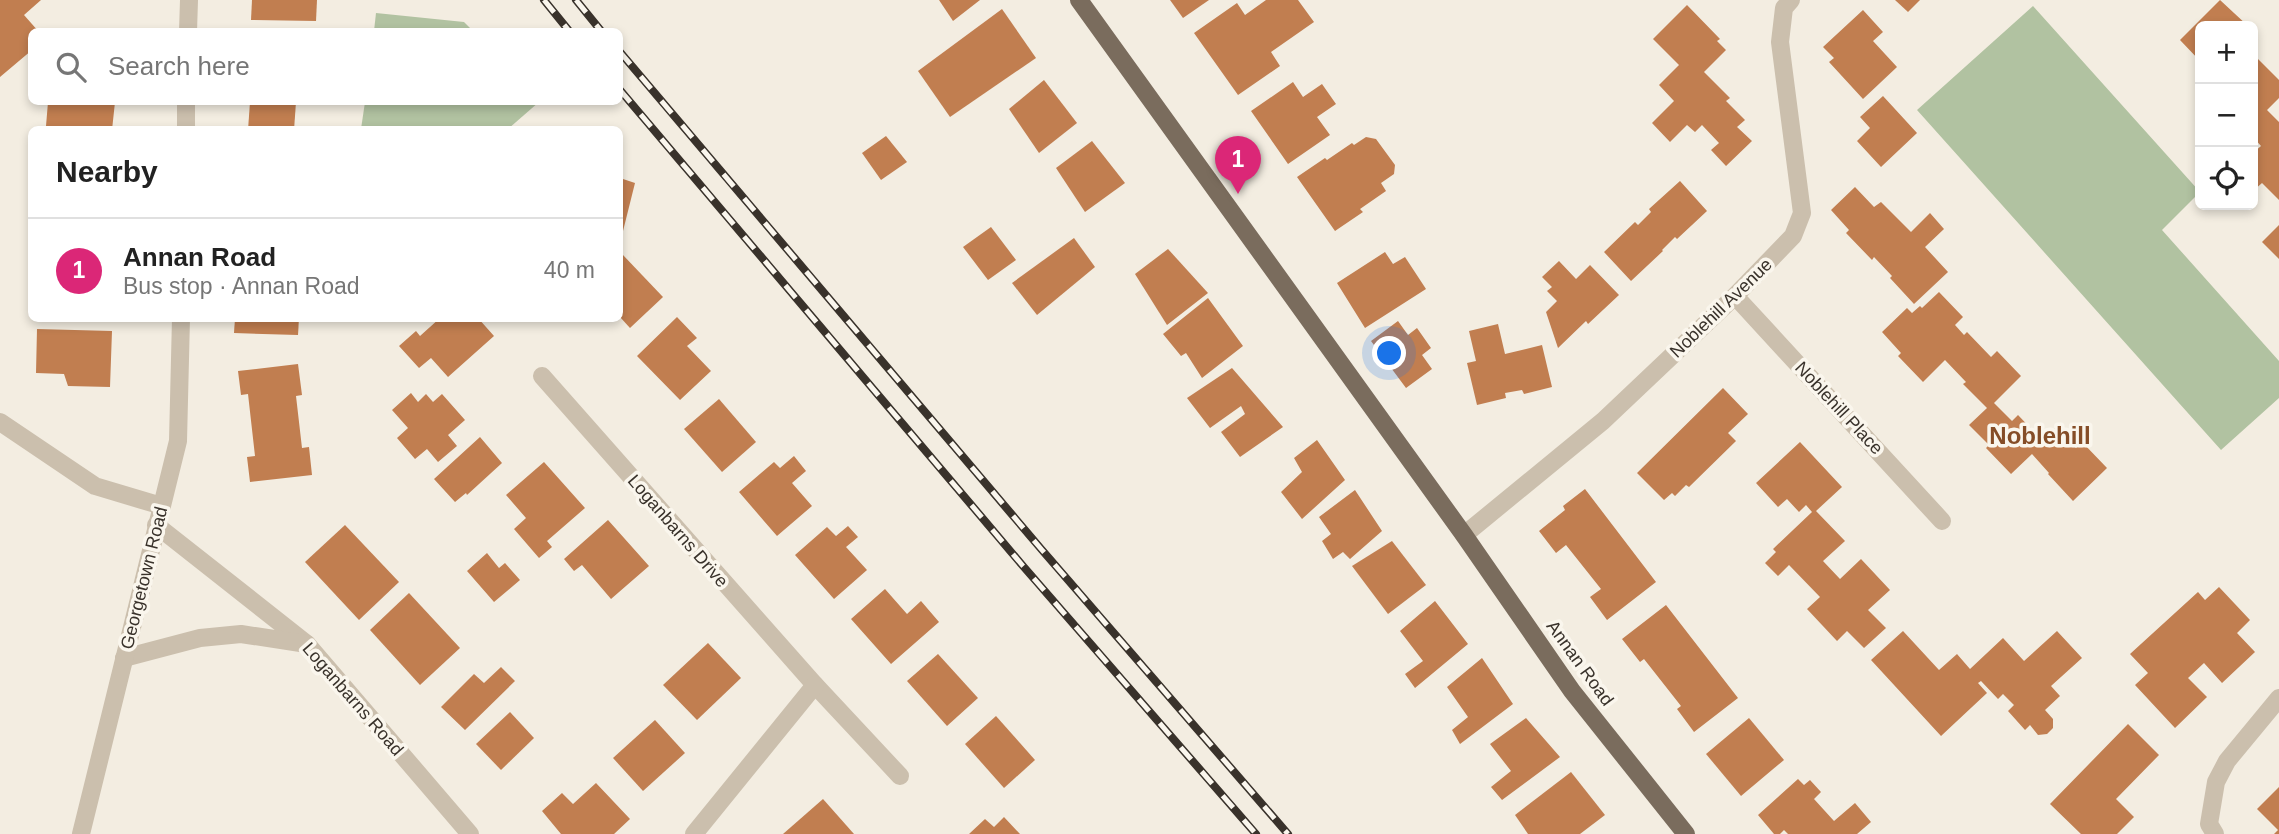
<!DOCTYPE html>
<meta charset="utf-8">
<style>
:root{--surface:#fff;--page:#f2f2f2;--text:#222;--muted:#767676;--line:#e0e0e0;--accent:#db2777}
body{margin:0;font-family:Arial,sans-serif;background:var(--page);color:var(--text)}
.controls{position:absolute;right:21px;top:21px;display:grid;overflow:hidden;border-radius:10px;box-shadow:0 4px 10px #0003}
.controls button{width:63px;height:63px;display:grid;place-items:center;padding:0;border:0;border-bottom:2px solid var(--line);background:var(--surface);color:var(--text);font:35px sans-serif}
.you{position:absolute;left:1390px;top:354px;width:24px;height:24px;margin:-18px;border:5px solid #fff;border-radius:50%;background:#1a73e8;box-shadow:0 0 0 10px #1a73e833}
.badge{display:grid;place-items:center;width:46px;height:46px;border-radius:50%;background:var(--accent);color:#fff;font-size:23px;font-weight:700}
.pin{position:absolute;translate:-50% -58px;filter:drop-shadow(0 2px 4px #0008)}
.pin::after{content:'';position:absolute;top:37px;width:24px;height:21px;background:inherit;clip-path:polygon(0 0,100% 0,50% 100%)}
.list{margin:0;padding:0;list-style:none}
h2{display:flex;justify-content:space-between;align-items:center;height:91px;margin:0;padding:0 28px;font-size:30px}
h2 small{font-size:23px;font-weight:400;color:var(--muted)}
.list li{display:grid;grid-template-columns:46px 1fr auto;gap:21px;align-items:center;box-sizing:border-box;height:105px;padding:0 28px;border-top:2px solid var(--line)}
.list b{display:block;font-size:26px;white-space:nowrap}
.list p{margin:0;font-size:23px;white-space:nowrap;color:var(--muted)}
.list em{font-size:23px;font-style:normal;color:var(--muted)}
.icon{flex:none;width:38px;height:38px;fill:none;stroke:currentColor;stroke-width:2;stroke-linecap:round;stroke-linejoin:round}
.map{position:relative;flex:none;width:2279px;height:834px;overflow:hidden}
.search{position:absolute;background:var(--surface);box-shadow:0 4px 10px #0003;left:28px;top:28px;width:595px;height:77px;display:flex;align-items:center;gap:18px;box-sizing:border-box;padding:0 24px;border-radius:10px;color:var(--muted);font-size:26px}
.panel{position:absolute;background:var(--surface);box-shadow:0 4px 10px #0003;left:28px;top:126px;width:595px;height:196px;border-radius:10px}
.map>svg:first-child{display:block}
.green{fill:#b1c2a1}
.building{fill:#c17e50}
.lines{fill:none;stroke-linecap:round;stroke-linejoin:round}
.minor{stroke:#cbbfad;stroke-width:18}
.major{stroke:#7a6c5d;stroke-width:18}
.rail-casing{stroke:#39322b;stroke-width:8}
.rail{stroke:#faf6ed;stroke-width:5;stroke-dasharray:16;stroke-linecap:butt}
.labels{text-anchor:middle;stroke-width:7;stroke-linejoin:round;paint-order:stroke}
.street-label{font-size:18px;fill:#39322b;stroke:#faf6ed}
.district-label{font-size:24px;font-weight:bold;fill:#854d27;stroke:#faf6ed}
</style>
<div class="map">
<svg width="2279" height="834" viewBox="0 0 2279 834">
<rect width="100%" height="100%" fill="#f3ede1"/>
<!-- green -->
<g class="green">
<polygon points="2033,6 2200,192 2162,230 2279,361 2279,398 2221,450 1917,110"/>
<polygon points="376,13 464,22 473,31 374,31"/>
<polygon points="365,102 539,102 508,129 361,129"/>
</g>
<!-- building -->
<g class="building">
<polygon points="0,0 41,0 24,15 39,32 32,32 32,50 0,77"/>
<polygon points="252,0 317,0 316,21 251,20"/>
<polygon points="939,0 980,0 953,21"/>
<polygon points="1170,0 1209,0 1183,18"/>
<polygon points="1266,0 1298,0 1314,22 1271,52 1280,66 1238,95 1194,33 1237,3 1245,15"/>
<polygon points="1895,0 1920,0 1908,12"/>
<polygon points="2220,0 2248,26 2200,26 2200,61 2180,40"/>
<polygon points="1687,5 1720,39 1717,41 1726,50 1704,72 1730,98 1726,101 1745,120 1737,127 1752,141 1726,166 1711,150 1719,143 1702,125 1695,132 1687,125 1670,142 1652,123 1674,101 1659,85 1679,65 1653,39"/>
<polygon points="1002,9 1036,58 950,117 918,71"/>
<polygon points="1863,10 1883,32 1873,41 1897,67 1863,99 1829,62 1834,58 1823,47"/>
<polygon points="2257,58 2279,80 2279,98 2267,110 2279,122 2279,200 2262,183 2253,191 2253,153 2261,146 2253,137 2253,62"/>
<polygon points="1044,80 1077,123 1039,153 1009,109"/>
<polygon points="1293,82 1303,97 1322,84 1336,104 1317,117 1330,135 1288,164 1251,111"/>
<polygon points="1883,96 1917,133 1881,167 1857,141 1870,128 1860,117"/>
<polygon points="48,102 115,102 112,130 63,130 62,128 46,126"/>
<polygon points="250,102 296,102 294,130 248,130"/>
<polygon points="886,136 907,162 881,180 862,153"/>
<polygon points="1366,137 1376,139 1395,165 1394,174 1381,183 1386,191 1360,209 1363,212 1335,231 1297,177 1325,158 1327,160 1352,143 1354,145"/>
<polygon points="1092,141 1125,183 1085,212 1056,168"/>
<polygon points="620,178 635,183 623,231 620,230"/>
<polygon points="1680,181 1707,211 1677,239 1675,237 1662,250 1663,251 1631,281 1604,252 1635,222 1638,225 1651,212 1649,209"/>
<polygon points="1855,187 1874,207 1881,202 1911,232 1930,213 1944,229 1925,247 1948,272 1914,304 1890,278 1892,276 1874,257 1872,260 1846,233 1849,230 1831,210"/>
<polygon points="2279,225 2279,259 2262,242"/>
<polygon points="991,227 1016,260 988,280 963,247"/>
<polygon points="1074,238 1095,267 1037,315 1012,283"/>
<polygon points="1168,249 1208,293 1167,325 1135,274"/>
<polygon points="1385,252 1393,264 1405,257 1426,289 1365,328 1337,283"/>
<polygon points="622,254 663,297 630,328 620,317 620,257"/>
<polygon points="1559,261 1576,279 1590,265 1619,295 1588,324 1586,321 1558,348 1546,312 1557,301 1547,291 1552,287 1542,277"/>
<polygon points="1939,292 1963,317 1955,325 1964,335 1967,332 1991,357 1997,351 2021,376 1994,403 2012,421 2018,415 2042,440 2056,427 2076,448 2082,442 2107,468 2073,501 2048,474 2049,473 2032,454 2011,474 1986,448 1989,445 1969,425 1987,408 1963,384 1966,382 1945,360 1923,382 1898,356 1901,353 1882,332 1907,308 1912,313 1920,306 1922,308"/>
<polygon points="1208,298 1243,346 1202,378 1186,353 1181,356 1163,334"/>
<polygon points="677,317 697,338 687,346 711,371 680,400 637,356"/>
<polygon points="235,318 299,318 298,335 234,333"/>
<polygon points="440,318 478,318 494,336 448,377 431,358 419,368 399,346 416,331 420,336"/>
<polygon points="1398,321 1408,335 1417,328 1431,348 1422,355 1432,369 1406,388 1371,341"/>
<polygon points="1498,324 1505,354 1542,345 1552,387 1524,394 1522,390 1505,393 1506,398 1477,405 1467,363 1476,361 1469,331"/>
<polygon points="37,329 112,331 110,387 68,386 64,374 36,373"/>
<polygon points="298,364 302,395 296,396 302,448 309,447 312,475 250,482 247,457 255,456 248,394 241,395 238,371"/>
<polygon points="1232,368 1283,427 1240,457 1221,432 1245,414 1241,406 1210,428 1187,398"/>
<polygon points="1723,388 1748,414 1728,433 1736,441 1689,487 1686,485 1675,496 1672,493 1664,500 1637,473"/>
<polygon points="411,393 418,402 426,394 433,402 442,394 465,420 448,435 457,446 438,462 427,449 415,459 397,438 408,428 392,410"/>
<polygon points="719,399 756,442 722,472 684,429"/>
<polygon points="480,437 502,463 467,495 466,493 455,502 434,479"/>
<polygon points="1317,440 1345,480 1302,519 1281,492 1302,472 1294,458"/>
<polygon points="1800,442 1842,487 1816,511 1845,541 1823,561 1840,579 1861,559 1890,590 1868,610 1886,628 1864,648 1847,631 1837,641 1807,609 1820,597 1789,565 1778,576 1765,563 1776,552 1773,549 1812,512 1806,505 1799,512 1787,499 1778,507 1756,483"/>
<polygon points="794,456 806,471 792,483 812,506 777,536 739,492 774,462 780,468"/>
<polygon points="544,462 585,508 547,541 552,547 539,558 514,529 526,518 506,495"/>
<polygon points="1585,489 1656,582 1607,620 1590,597 1601,589 1566,545 1556,553 1539,531 1565,510 1563,506"/>
<polygon points="1355,490 1382,531 1350,559 1343,552 1333,559 1322,541 1331,534 1319,517"/>
<polygon points="608,520 649,566 611,599 582,565 574,571 564,559"/>
<polygon points="345,525 399,582 359,620 305,562"/>
<polygon points="848,526 858,537 846,547 867,570 834,599 795,555 827,527 836,536"/>
<polygon points="1392,541 1426,585 1388,614 1352,566"/>
<polygon points="487,553 499,568 505,563 520,580 494,602 467,571"/>
<polygon points="2219,587 2250,620 2237,633 2255,652 2222,683 2204,663 2188,678 2207,697 2175,728 2135,685 2148,673 2130,654 2198,592 2205,600"/>
<polygon points="885,589 907,614 921,601 939,622 891,664 851,619"/>
<polygon points="409,593 460,648 420,685 370,630"/>
<polygon points="1435,601 1468,644 1415,688 1405,674 1423,661 1400,631"/>
<polygon points="1666,605 1738,698 1694,732 1677,709 1681,706 1644,659 1640,662 1622,639"/>
<polygon points="1903,631 1939,670 1957,654 1970,669 2003,638 2024,661 2057,631 2082,658 2051,686 2060,696 2045,710 2053,719 2053,728 2047,734 2038,735 2030,725 2025,730 2008,711 2014,705 2003,694 1998,699 1981,681 1978,683 1987,693 1941,736 1871,660"/>
<polygon points="708,643 741,678 697,720 663,685"/>
<polygon points="938,654 978,698 947,726 907,681"/>
<polygon points="1482,658 1513,704 1460,744 1452,730 1468,717 1447,687"/>
<polygon points="501,667 515,681 465,730 441,707 474,674 484,683"/>
<polygon points="510,712 534,738 501,770 476,744"/>
<polygon points="996,716 1035,760 1004,788 965,744"/>
<polygon points="1526,718 1560,757 1502,800 1491,787 1511,771 1490,744"/>
<polygon points="1749,718 1784,760 1741,796 1706,754"/>
<polygon points="655,720 685,753 643,791 613,758"/>
<polygon points="2128,724 2159,755 2116,799 2134,817 2117,834 2081,834 2050,804"/>
<polygon points="1571,772 1605,815 1580,834 1528,834 1515,815"/>
<polygon points="1798,779 1804,785 1810,780 1821,792 1814,799 1834,821 1855,803 1871,822 1857,834 1788,834 1784,830 1780,834 1774,834 1758,815"/>
<polygon points="596,783 630,819 614,834 561,834 542,811 562,793 573,804"/>
<polygon points="2279,787 2279,834 2274,834 2278,830 2257,809"/>
<polygon points="823,799 854,834 783,834"/>
<polygon points="1004,817 1020,834 969,834 985,819 994,827"/>
</g>
<g class="lines">
<!-- minor -->
<g class="minor">
<polyline points="188,32 189,0"/>
<polyline points="186,130 186,102"/>
<polyline points="1735,296 1942,521"/>
<polyline points="542,376 815,685 900,776"/>
<polyline points="0,422 95,486 162,506"/>
<polyline points="156,525 307,644 470,834"/>
<polyline points="1464,535 1603,421 1735,296 1793,236 1802,213 1780,42 1784,8 1791,0"/>
<polyline points="124,658 200,638 241,634 307,644"/>
<polyline points="81,834 178,441 181,318"/>
<polyline points="694,834 815,685"/>
<polyline points="2215,834 2209,824 2216,782 2227,761 2279,698"/>
</g>
<!-- major -->
<polyline class="major" points="1079,0 1464,535 1572,691 1686,834"/>
<defs>
<g id="rail">
<polyline points="544,0 570,32"/>
<polyline points="576,0 602,32"/>
<polyline points="620,52 1042,550 1288,834"/>
<polyline points="620,90 1023,566 1256,834"/>
</g>
</defs>
<!-- rail casing -->
<use href="#rail" class="rail-casing"/>
<!-- rail -->
<use href="#rail" class="rail"/>
</g>
<g class="labels">
<!-- street labels -->
<g class="street-label">
<text transform="translate(1721 308) rotate(-44)" y="6">Noblehill Avenue</text>
<text transform="translate(1839 408) rotate(47)" y="6">Noblehill Place</text>
<text transform="translate(678 531) rotate(49)" y="6">Loganbarns Drive</text>
<text transform="translate(144 578) rotate(-76)" y="6">Georgetown Road</text>
<text transform="translate(1580 663) rotate(54)" y="6">Annan Road</text>
<text transform="translate(353 699) rotate(49)" y="6">Loganbarns Road</text>
</g>
<!-- district labels -->
<g class="district-label">
<text x="2040" y="444">Noblehill</text>
</g>
</g>
</svg>
<div class="controls">
<button>+</button>
<button>−</button>
<button><svg class="icon" aria-label="locate" viewBox="0 0 24 24"><circle cx="12" cy="12" r="6"/><path d="M12 2v4M12 18v4M2 12h4M18 12h4"/></svg></button>
</div>
<div class="you"></div>
<div class="pin badge" style="left:1238px;top:194px">1</div>
<div class="search"><svg class="icon" aria-label="search" viewBox="0 0 24 24"><circle cx="10" cy="10" r="6"/><path d="M15 15l6 6"/></svg>Search here</div>
<section class="panel">
<h2>Nearby<small></small></h2>
<ul class="list">
<li><span class="badge">1</span><div><b>Annan Road</b><p>Bus stop · Annan Road</p></div><em>40 m</em></li>
</ul>
</section>
</div>
